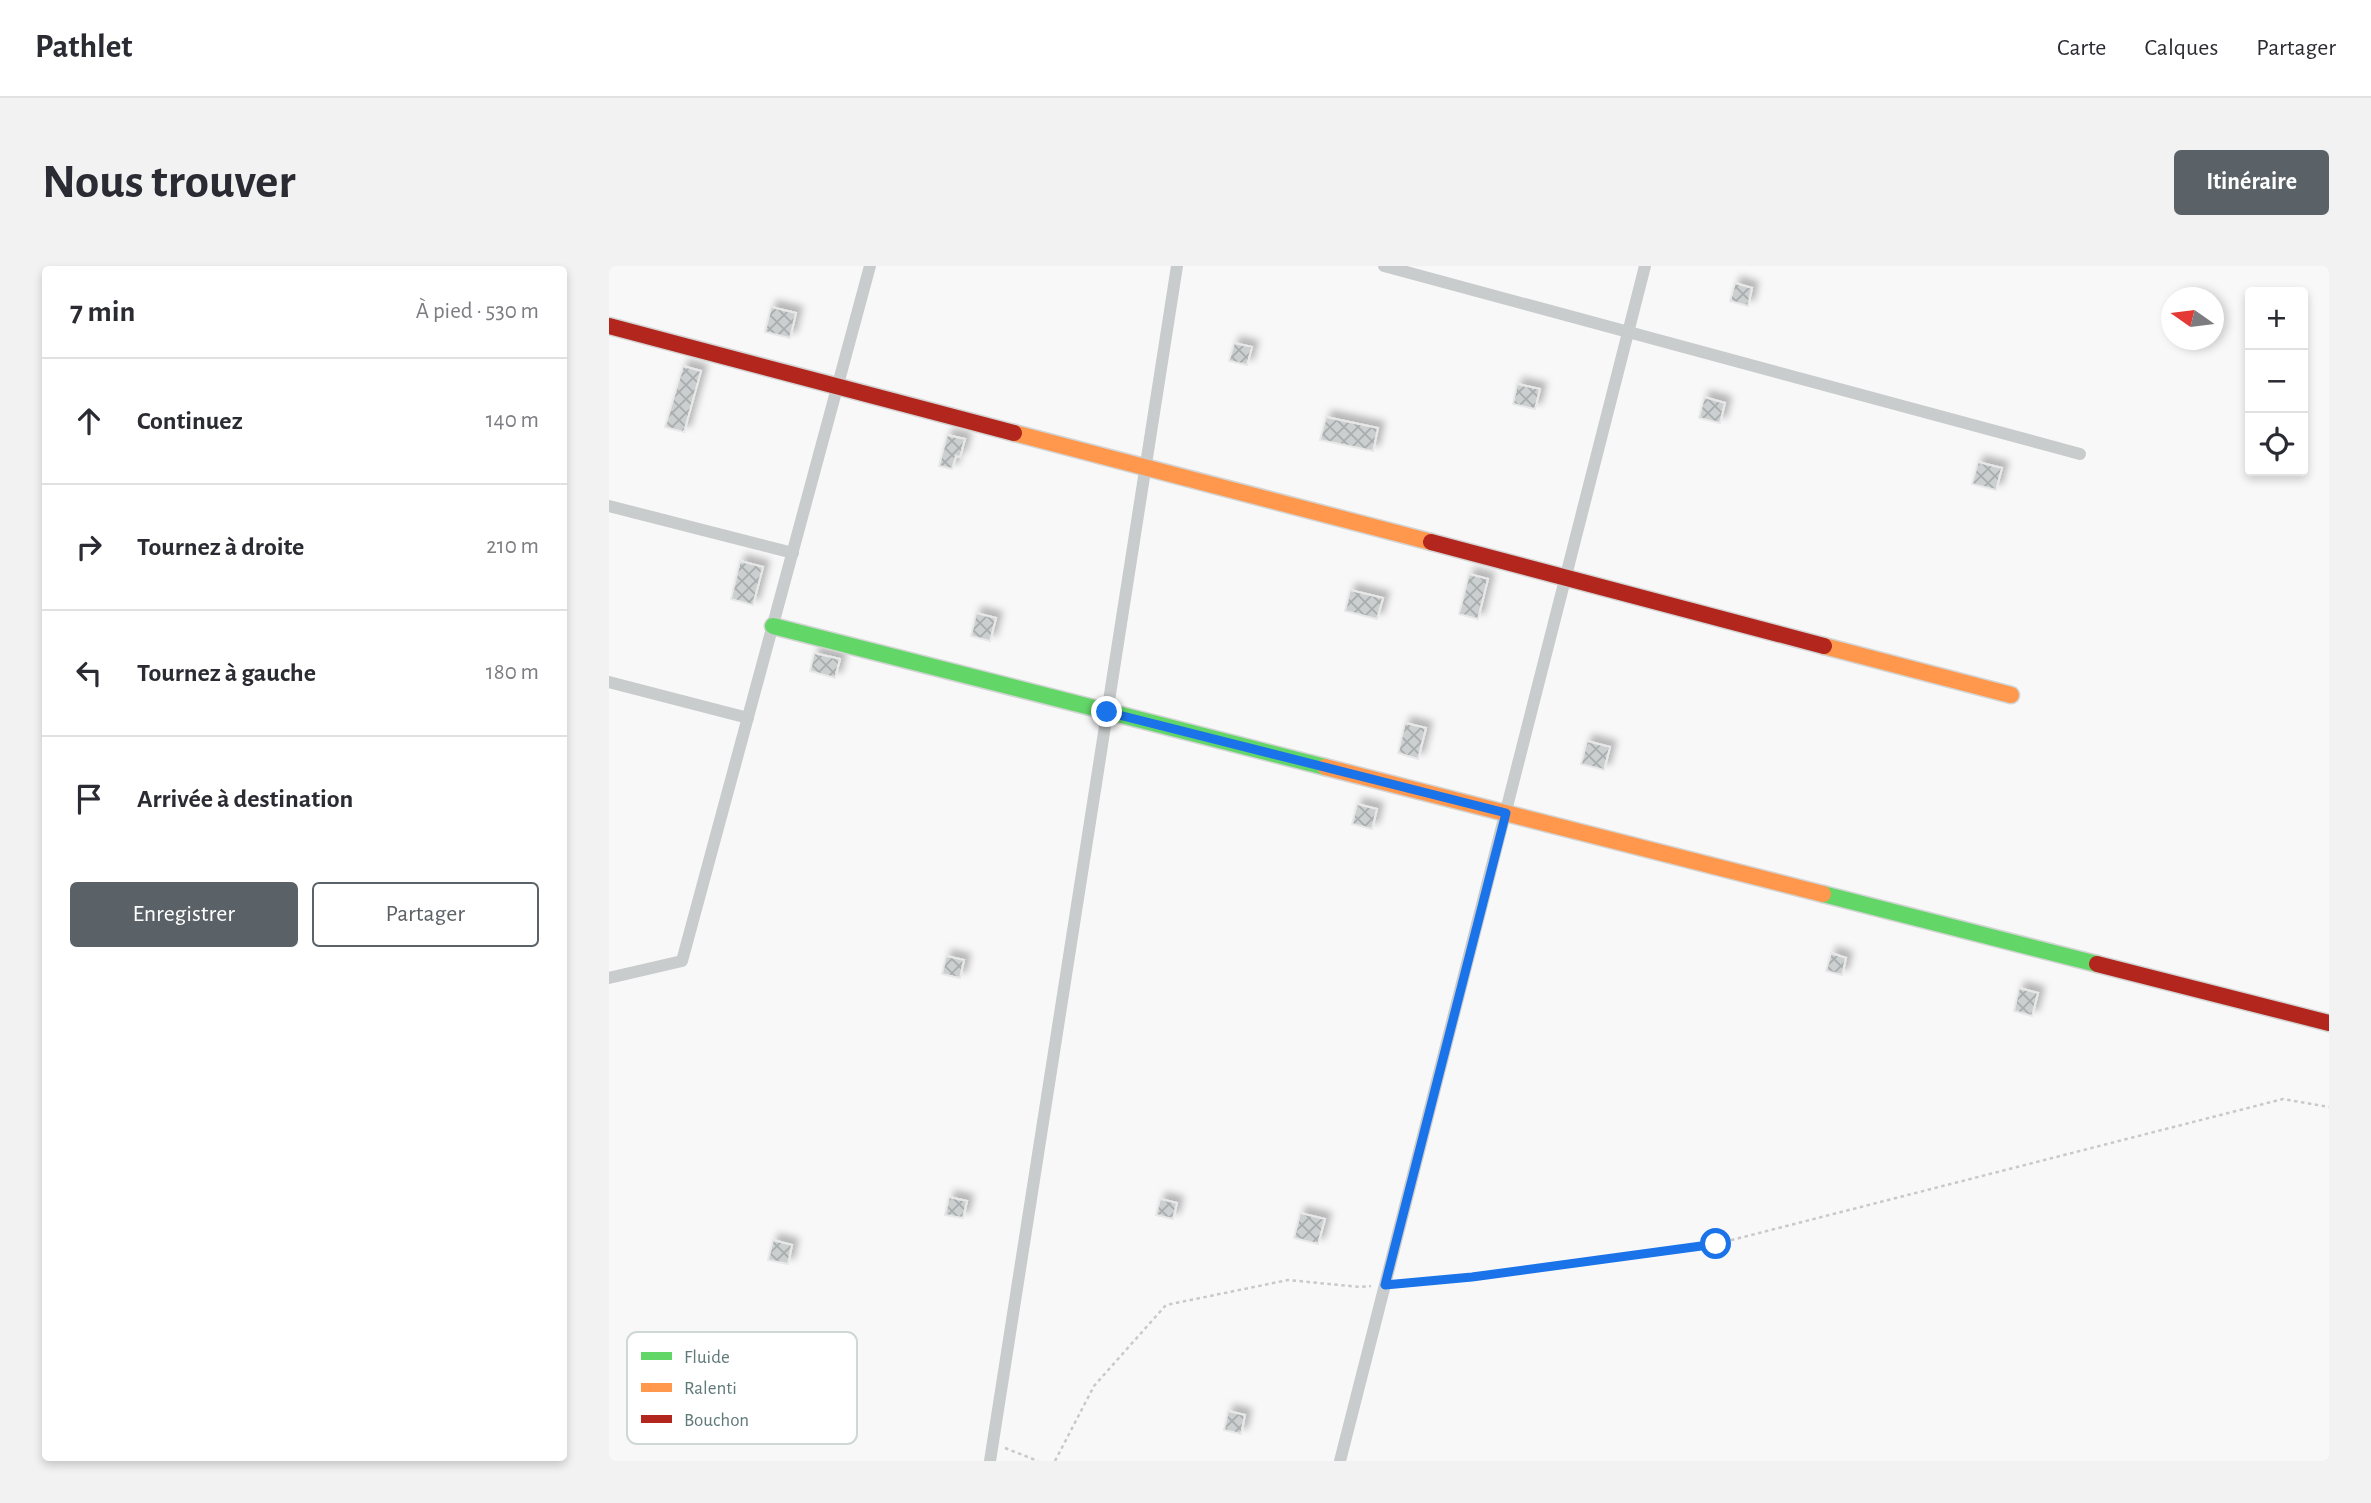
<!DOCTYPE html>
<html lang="fr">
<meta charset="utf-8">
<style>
:root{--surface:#fff;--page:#f2f2f3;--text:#2b2b33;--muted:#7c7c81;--line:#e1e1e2;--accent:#5b6267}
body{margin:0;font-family:"Alegreya Sans",sans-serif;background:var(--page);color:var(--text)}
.controls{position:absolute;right:21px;top:21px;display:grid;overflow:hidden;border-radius:7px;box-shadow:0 4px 10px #0003}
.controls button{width:63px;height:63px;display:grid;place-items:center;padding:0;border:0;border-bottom:2px solid var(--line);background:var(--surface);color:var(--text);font:35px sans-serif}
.compass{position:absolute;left:1552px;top:21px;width:63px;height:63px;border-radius:50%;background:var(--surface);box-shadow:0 4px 10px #0003;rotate:284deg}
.stop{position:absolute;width:21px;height:21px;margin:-16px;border:5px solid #1a73e8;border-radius:50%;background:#fff}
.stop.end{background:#1a73e8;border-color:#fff;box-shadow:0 2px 7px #0008}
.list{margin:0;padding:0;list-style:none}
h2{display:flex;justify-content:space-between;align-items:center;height:91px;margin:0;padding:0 28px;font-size:30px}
h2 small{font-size:23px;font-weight:400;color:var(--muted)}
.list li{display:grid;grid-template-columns:46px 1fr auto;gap:21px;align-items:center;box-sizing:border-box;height:126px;padding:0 28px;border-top:2px solid var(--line)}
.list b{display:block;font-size:26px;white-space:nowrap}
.list em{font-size:23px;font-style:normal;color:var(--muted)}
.actions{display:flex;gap:14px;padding:21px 28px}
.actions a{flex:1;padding:16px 0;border:2px solid var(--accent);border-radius:7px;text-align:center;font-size:24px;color:var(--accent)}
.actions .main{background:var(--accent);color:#fff}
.icon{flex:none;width:38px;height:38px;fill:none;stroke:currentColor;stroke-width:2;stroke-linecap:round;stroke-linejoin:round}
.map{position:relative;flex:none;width:1720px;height:1195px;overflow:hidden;border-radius:7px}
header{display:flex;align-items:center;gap:42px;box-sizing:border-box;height:98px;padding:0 35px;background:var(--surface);border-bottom:2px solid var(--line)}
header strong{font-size:33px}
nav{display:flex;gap:38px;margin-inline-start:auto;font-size:24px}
.intro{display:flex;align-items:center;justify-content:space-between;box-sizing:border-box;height:168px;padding:0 42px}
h1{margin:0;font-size:49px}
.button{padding:18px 32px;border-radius:7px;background:var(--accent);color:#fff;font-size:24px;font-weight:700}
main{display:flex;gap:42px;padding:0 42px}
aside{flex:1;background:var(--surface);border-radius:7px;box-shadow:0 4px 10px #0003}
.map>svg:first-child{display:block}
.building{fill:url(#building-cross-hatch);stroke:#e8e8e8;stroke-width:2;filter:url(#shadow)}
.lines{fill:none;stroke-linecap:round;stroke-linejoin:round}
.fast-casing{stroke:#d3d5d5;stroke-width:19}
.slow-casing{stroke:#d3d5d5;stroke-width:19}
.jam-casing{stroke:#d3d5d5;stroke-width:19}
.path{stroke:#c8c9c9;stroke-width:2.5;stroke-dasharray:3.5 3.5;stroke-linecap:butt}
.street{stroke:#c9cccc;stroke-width:12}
.fast{stroke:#63d668;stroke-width:16}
.slow{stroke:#ff974d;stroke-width:16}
.jam{stroke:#b3261e;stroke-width:16}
.route{stroke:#1a73e8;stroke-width:9}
.key{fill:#fff;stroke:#cfd7d7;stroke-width:2}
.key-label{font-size:19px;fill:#60797b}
</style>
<header>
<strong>Pathlet</strong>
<nav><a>Carte</a><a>Calques</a><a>Partager</a></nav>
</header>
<div class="intro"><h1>Nous trouver</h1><a class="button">Itinéraire</a></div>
<main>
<aside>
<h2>7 min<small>À pied · 530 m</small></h2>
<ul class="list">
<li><svg class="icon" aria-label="ahead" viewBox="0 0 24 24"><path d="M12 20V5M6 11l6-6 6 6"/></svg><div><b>Continuez</b></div><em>140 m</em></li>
<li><svg class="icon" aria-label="right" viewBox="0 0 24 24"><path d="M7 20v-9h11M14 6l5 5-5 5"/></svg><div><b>Tournez à droite</b></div><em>210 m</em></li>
<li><svg class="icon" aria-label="left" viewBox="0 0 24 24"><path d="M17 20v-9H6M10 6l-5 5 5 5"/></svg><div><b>Tournez à gauche</b></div><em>180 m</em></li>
<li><svg class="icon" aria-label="arrive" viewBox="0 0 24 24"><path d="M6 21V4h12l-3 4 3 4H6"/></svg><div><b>Arrivée à destination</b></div></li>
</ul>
<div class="actions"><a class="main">Enregistrer</a><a>Partager</a></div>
</aside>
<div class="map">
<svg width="1720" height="1195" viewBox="0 0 1720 1195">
<defs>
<pattern id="building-cross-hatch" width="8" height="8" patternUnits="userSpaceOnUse" patternTransform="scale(1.75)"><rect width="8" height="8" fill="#cbcfcf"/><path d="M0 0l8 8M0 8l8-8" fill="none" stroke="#a8adad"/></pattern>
<filter id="shadow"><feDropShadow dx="6" dy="-6" stdDeviation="3.5" flood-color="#0004"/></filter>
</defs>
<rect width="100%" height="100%" fill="#f8f8f8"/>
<!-- building -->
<g class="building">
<polygon points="1126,17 1143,22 1139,40 1121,35"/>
<polygon points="162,41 187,47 181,72 156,66"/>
<polygon points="625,77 643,81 638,99 620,95"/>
<polygon points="74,100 92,105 75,166 56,161"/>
<polygon points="908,118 931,123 926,143 904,138"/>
<polygon points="1095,131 1116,137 1111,157 1090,152"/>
<polygon points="717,151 769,162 764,185 711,174"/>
<polygon points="338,169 356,173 351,191 347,190 343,203 330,200"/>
<polygon points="1369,196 1393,202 1387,224 1363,218"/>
<polygon points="131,295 154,301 144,339 122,333"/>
<polygon points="860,308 879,313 869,353 850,348"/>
<polygon points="741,324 774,332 768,353 736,345"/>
<polygon points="367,347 387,352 381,375 362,370"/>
<polygon points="205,387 231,393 226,412 201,405"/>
<polygon points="796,457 817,462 809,493 789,487"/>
<polygon points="978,475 1001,481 995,504 972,498"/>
<polygon points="748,538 768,543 763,563 743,558"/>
<polygon points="1222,687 1237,692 1233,709 1217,705"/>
<polygon points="337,690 355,694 351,712 333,708"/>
<polygon points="1410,722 1429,727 1423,750 1405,745"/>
<polygon points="340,931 358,935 354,952 336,949"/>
<polygon points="551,933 568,937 564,953 547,949"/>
<polygon points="691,947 716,953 709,978 685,972"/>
<polygon points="164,974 183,979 179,998 159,994"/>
<polygon points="619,1145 636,1149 632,1168 615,1164"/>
</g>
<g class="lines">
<defs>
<g id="fast">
<polyline points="164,360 716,501"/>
<polyline points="1214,628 1488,698"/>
</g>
<g id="slow">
<polyline points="405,167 822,276"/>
<polyline points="1215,380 1402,429"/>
<polyline points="716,501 1214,628"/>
</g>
<g id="jam">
<polyline points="0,60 405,167"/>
<polyline points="822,276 1215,380"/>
<polyline points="1488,698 1720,757"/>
</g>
</defs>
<!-- fast casing -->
<use href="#fast" class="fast-casing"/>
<!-- slow casing -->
<use href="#slow" class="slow-casing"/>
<!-- jam casing -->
<use href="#jam" class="jam-casing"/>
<!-- path -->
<g class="path">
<polyline points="789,1018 863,1011 1107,978 1674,833 1720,841"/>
<polyline points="396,1182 429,1195"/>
<polyline points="446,1195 485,1120 557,1039 679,1014 751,1021 762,1020"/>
</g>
<!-- street -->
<g class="street">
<polyline points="775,0 1471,188"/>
<polyline points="0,240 184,287"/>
<polyline points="0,416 139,452"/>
<polyline points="0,712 73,695 261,0"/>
<polyline points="381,1195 568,0"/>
<polyline points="731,1195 1036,0"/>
</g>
<!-- fast -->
<use href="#fast" class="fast"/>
<!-- slow -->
<use href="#slow" class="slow"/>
<!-- jam -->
<use href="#jam" class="jam"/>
</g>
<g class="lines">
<!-- route -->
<polyline class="route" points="498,446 897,547 776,1019 863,1011 1107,978"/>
</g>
<!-- legend -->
<rect x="18" y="1066" width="230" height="112" rx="10" class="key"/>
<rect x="32" y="1086" width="31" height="8" fill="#63d668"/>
<rect x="32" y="1117" width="31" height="9" fill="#ff974d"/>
<rect x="32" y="1149" width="31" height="8" fill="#b3261e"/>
<g class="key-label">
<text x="75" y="1097">Fluide</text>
<text x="75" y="1128">Ralenti</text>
<text x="75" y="1160">Bouchon</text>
</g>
</svg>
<div class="controls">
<button>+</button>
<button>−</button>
<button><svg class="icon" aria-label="locate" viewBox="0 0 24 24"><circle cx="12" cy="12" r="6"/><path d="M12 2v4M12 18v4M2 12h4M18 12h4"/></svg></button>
</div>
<svg class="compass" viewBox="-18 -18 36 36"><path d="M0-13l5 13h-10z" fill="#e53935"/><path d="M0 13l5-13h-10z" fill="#7c7c81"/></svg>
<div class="stop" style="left:1107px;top:978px"></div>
<div class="stop end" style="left:498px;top:446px"></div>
</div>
</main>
